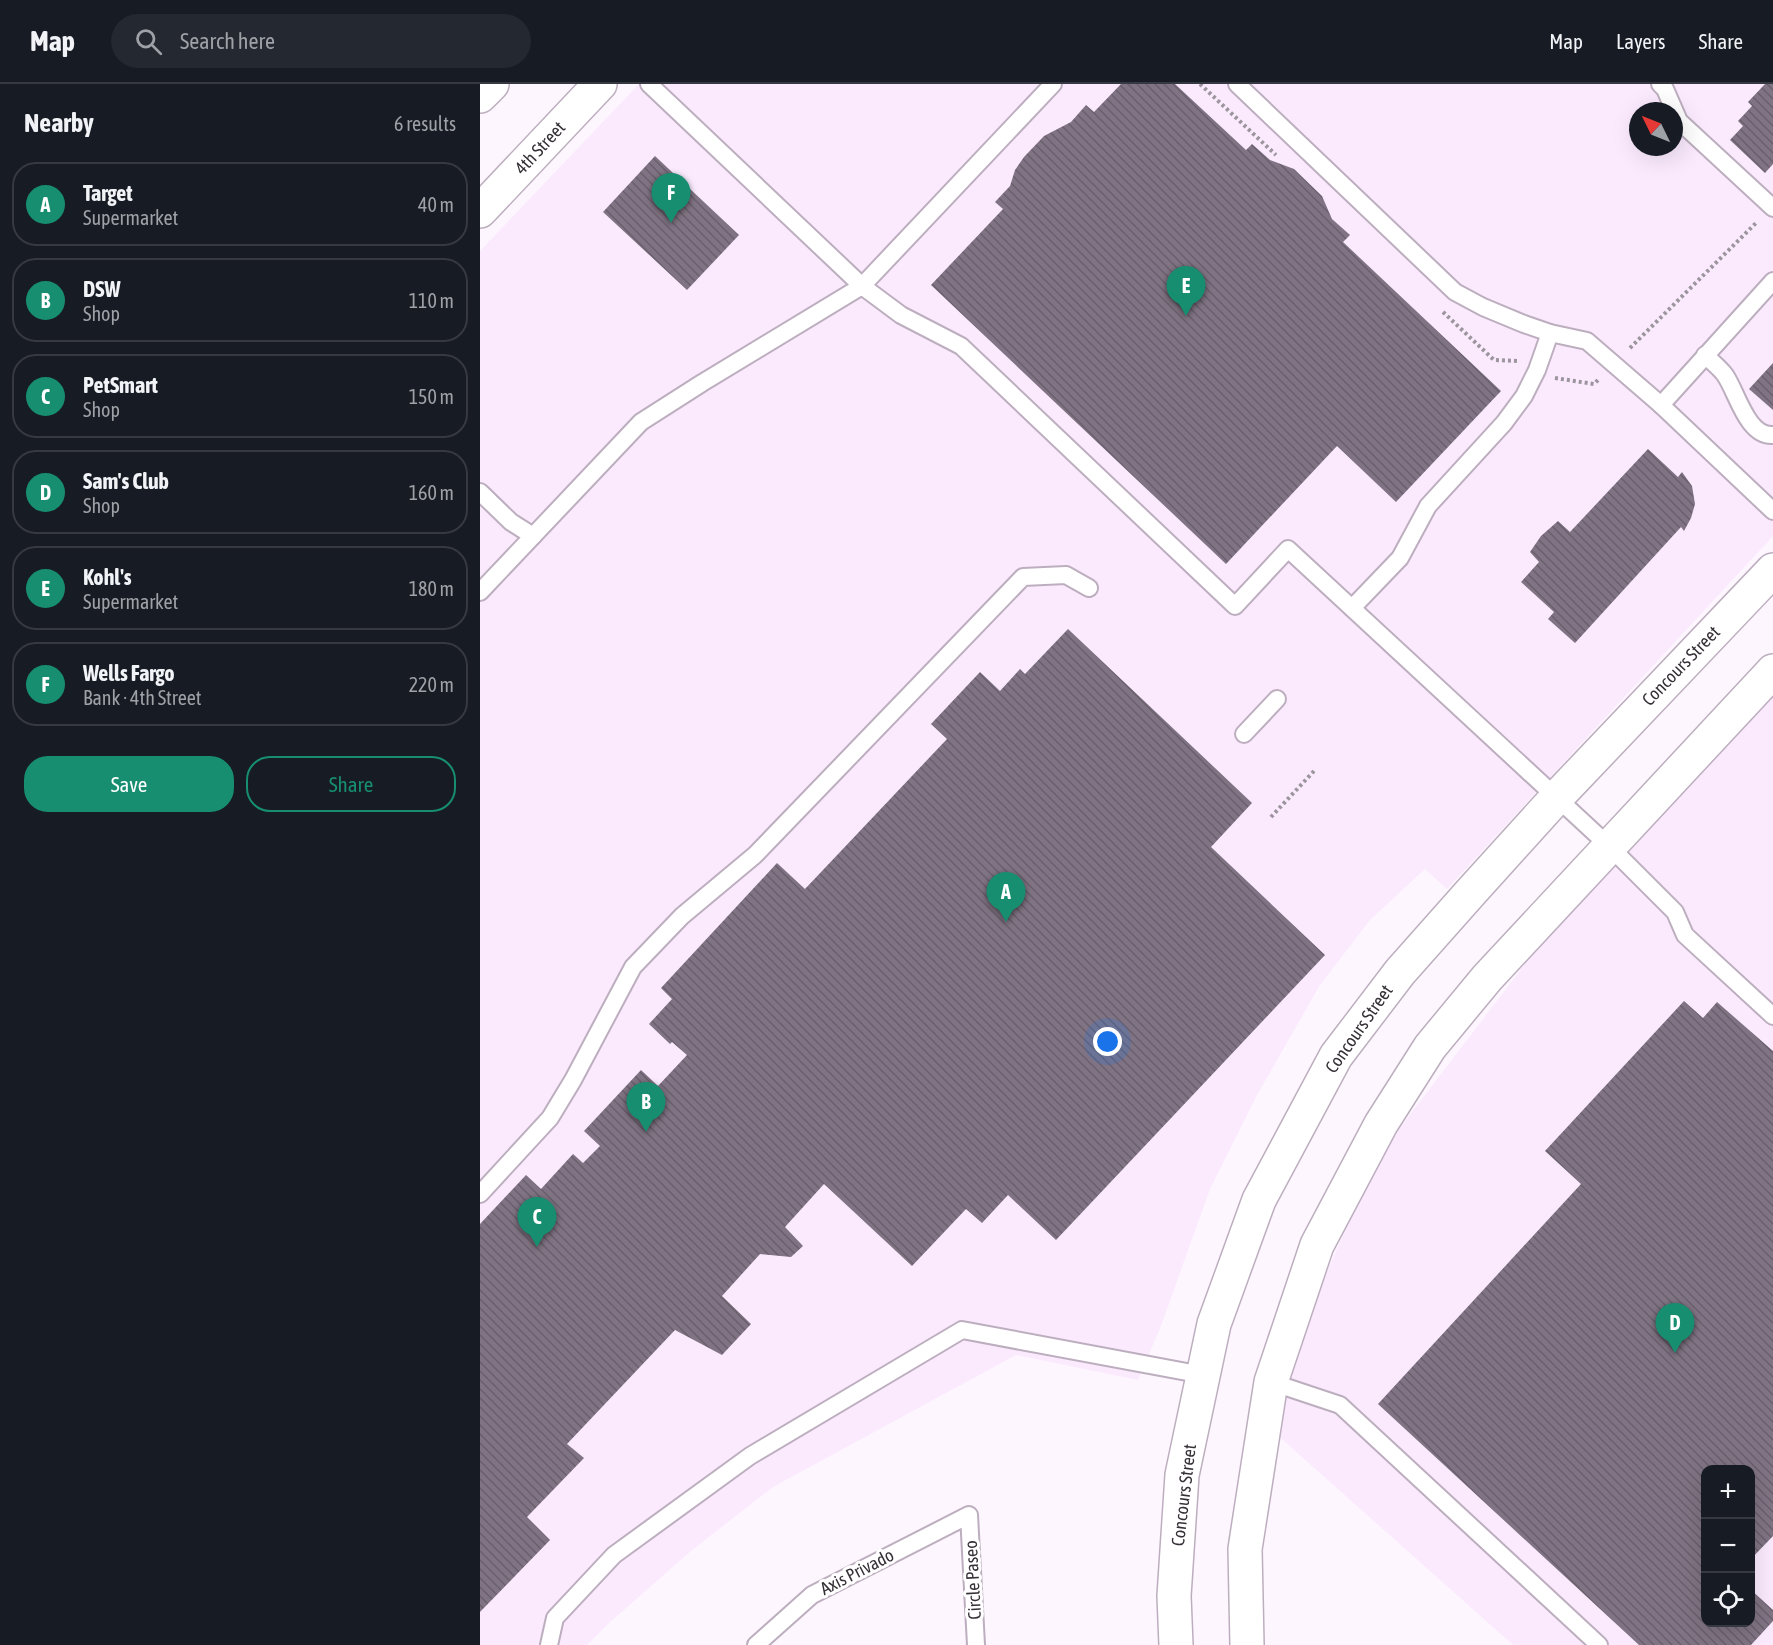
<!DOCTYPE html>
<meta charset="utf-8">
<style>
:root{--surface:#171b24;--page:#242831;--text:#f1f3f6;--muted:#9ea1a6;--line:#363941;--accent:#178e70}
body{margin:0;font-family:"Asap Condensed",sans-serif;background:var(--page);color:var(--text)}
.controls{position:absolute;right:18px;bottom:18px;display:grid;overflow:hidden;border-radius:12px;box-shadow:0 6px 24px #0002}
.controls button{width:54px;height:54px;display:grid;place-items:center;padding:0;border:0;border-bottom:2px solid var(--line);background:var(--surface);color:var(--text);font:30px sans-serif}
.compass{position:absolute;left:1149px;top:18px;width:54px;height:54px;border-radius:50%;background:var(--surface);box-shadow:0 6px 24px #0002;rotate:313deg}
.you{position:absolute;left:628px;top:958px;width:21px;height:21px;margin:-15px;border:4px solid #fff;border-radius:50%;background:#1a73e8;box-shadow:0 0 0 9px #1a73e833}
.badge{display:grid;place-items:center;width:39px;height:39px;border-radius:50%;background:var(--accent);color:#fff;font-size:20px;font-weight:700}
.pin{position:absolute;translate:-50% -50px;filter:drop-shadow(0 2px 3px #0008)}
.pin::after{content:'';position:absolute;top:32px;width:21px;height:18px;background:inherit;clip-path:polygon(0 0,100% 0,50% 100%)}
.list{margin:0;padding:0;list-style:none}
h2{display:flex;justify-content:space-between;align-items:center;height:78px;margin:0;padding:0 24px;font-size:26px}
h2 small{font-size:20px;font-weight:400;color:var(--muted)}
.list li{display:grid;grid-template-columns:39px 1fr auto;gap:18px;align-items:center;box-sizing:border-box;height:84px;margin:0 12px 12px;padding:0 12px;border:2px solid var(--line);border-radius:24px}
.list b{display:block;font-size:22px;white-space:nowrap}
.list p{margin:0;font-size:20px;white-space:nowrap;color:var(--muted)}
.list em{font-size:20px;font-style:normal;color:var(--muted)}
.actions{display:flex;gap:12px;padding:18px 24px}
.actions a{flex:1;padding:14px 0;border:2px solid var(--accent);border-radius:24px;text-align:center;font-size:21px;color:var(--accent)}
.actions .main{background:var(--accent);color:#fff}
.icon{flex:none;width:33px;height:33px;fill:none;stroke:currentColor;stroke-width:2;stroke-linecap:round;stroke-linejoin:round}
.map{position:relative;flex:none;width:1293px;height:1561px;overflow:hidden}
header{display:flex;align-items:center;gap:36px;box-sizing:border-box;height:84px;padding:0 30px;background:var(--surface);border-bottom:2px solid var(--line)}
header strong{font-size:28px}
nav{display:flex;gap:33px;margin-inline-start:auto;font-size:21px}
.search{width:420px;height:54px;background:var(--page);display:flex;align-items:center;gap:15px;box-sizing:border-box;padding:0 21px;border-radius:33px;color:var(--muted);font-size:22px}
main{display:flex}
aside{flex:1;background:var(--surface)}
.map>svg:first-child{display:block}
.built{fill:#fbeafe;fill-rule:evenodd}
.building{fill:url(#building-back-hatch)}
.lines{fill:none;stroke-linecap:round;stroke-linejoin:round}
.lane-casing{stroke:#bdaebf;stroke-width:20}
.secondary-casing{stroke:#bdaebf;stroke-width:36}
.primary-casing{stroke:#bdaebf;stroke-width:36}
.path{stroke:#9c959d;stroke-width:4;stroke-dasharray:3 3;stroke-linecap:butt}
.lane{stroke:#fff;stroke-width:16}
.secondary{stroke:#fff;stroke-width:33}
.primary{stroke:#fff;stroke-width:33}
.labels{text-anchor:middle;stroke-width:6;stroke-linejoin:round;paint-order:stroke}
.street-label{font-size:18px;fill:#363037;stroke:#fff}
</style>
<header>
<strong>Map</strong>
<div class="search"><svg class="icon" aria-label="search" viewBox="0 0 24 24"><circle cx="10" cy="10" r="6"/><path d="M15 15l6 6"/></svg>Search here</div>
<nav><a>Map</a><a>Layers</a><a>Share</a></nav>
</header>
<main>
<aside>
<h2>Nearby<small>6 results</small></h2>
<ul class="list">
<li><span class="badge">A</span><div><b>Target</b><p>Supermarket</p></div><em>40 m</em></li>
<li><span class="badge">B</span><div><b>DSW</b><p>Shop</p></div><em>110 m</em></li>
<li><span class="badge">C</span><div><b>PetSmart</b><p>Shop</p></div><em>150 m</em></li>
<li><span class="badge">D</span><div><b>Sam's Club</b><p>Shop</p></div><em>160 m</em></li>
<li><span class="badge">E</span><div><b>Kohl's</b><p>Supermarket</p></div><em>180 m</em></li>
<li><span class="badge">F</span><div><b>Wells Fargo</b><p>Bank · 4th Street</p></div><em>220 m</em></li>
</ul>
<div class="actions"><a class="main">Save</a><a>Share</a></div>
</aside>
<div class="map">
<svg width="1293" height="1561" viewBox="0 0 1293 1561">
<defs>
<pattern id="building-back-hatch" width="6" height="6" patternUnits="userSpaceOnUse" patternTransform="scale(1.5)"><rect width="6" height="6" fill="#807383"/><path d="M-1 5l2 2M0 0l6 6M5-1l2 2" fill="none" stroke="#6a5f6c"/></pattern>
</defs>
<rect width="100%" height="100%" fill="#fdf6fe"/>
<!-- built -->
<g class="built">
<path d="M159,0H1293V452L967,805L945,785L890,836L840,901L776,1013L730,1105L681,1242L658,1296L536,1271L293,1403L211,1467L129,1539L107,1561H0V167ZM1158,27H1194V63H1158Z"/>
<path d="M1293,603V1561H1033L795,1349L812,1269L896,1075L1065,854ZM1226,1386H1270V1538H1226Z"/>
</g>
<!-- building -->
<g class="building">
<polygon points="641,0 695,0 766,66 772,60 790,76 814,85 842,112 852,135 870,151 863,158 1021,307 916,418 857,362 746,480 451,201 523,125 515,118 530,102 535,86 544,73 564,52 591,38 606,21 614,28"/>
<polygon points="1285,0 1293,0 1293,80 1285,89 1250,56 1263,42 1258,37 1272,22 1268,18"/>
<polygon points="175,72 259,151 207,206 123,128"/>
<polygon points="1293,279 1293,326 1269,305"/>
<polygon points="1168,365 1198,393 1202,388 1212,402 1215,420 1211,434 1204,447 1201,443 1095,559 1068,535 1074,528 1041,498 1059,478 1050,468 1061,452 1078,437 1090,448"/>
<polygon points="588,545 772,719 731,763 845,871 576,1156 528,1111 502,1139 486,1125 432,1182 344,1100 305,1143 323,1162 311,1173 280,1170 242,1212 271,1240 242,1271 195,1246 87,1360 104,1374 47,1433 70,1456 0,1528 0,1140 46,1091 61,1105 93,1070 103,1079 120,1062 104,1047 161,986 178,1002 207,971 192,958 190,960 169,940 192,915 181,904 297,779 325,805 467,655 451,640 500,588 520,607 540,585 545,590"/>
<polygon points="1204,917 1223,934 1237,918 1293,967 1293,1452 1270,1476 1270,1386 1226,1386 1226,1538 1270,1538 1270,1505 1293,1526 1293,1537 1271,1561 1159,1561 898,1320 1101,1100 1065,1067"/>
</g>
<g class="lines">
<defs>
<g id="lane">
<polyline points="169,0 382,202 421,231 481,262 755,522 808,465 1130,763 1195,828 1205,851 1293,932"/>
<polyline points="757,0 975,208 1003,223 1044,240 1070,249 1107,257 1181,321 1293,427"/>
<polyline points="1180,0 1185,5 1199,37 1293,124"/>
<path d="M1225,271C1232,278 1240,284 1245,291C1257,308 1267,353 1293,351"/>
<polyline points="1181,321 1293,197"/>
<polyline points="0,408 31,438 53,452"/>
<polyline points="0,508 161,338 222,299 382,202 573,0"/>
<polyline points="872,524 920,474 948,422 1024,339 1044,312 1057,286 1070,249"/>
<polyline points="764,650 797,615"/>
<polyline points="0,1110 70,1034 93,996 153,883 202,832 275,771 543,493 586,491 609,504"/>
<polyline points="791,1298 860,1321 1119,1561"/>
<polyline points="69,1561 75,1534 134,1471 270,1372 482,1246 723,1291"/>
<polyline points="276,1561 332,1511 489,1431 496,1561"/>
</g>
<g id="secondary">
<polyline points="696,1561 694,1512 702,1391 734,1240 779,1116 856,972 920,888 991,808 1077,713 1293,486"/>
<polyline points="767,1561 765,1465 791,1298 837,1161 901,1040 950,963 1007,894 1293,587"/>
</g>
<g id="primary">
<polyline points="0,12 12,0"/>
<polyline points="0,127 120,0"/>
</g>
</defs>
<!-- lane casing -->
<use href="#lane" class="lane-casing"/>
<!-- secondary casing -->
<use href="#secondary" class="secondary-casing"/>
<!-- primary casing -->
<use href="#primary" class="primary-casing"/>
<!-- path -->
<g class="path">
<polyline points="720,0 796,71"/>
<polyline points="963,228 1014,276 1039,277"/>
<polyline points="1150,264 1276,139"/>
<polyline points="1075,294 1114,300 1119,295"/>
<polyline points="791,733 834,687"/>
</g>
<!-- lane -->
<use href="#lane" class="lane"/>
<!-- secondary -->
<use href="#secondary" class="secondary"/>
<!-- primary -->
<use href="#primary" class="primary"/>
</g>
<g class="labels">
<!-- street labels -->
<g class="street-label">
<text transform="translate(60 64) rotate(-47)" y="6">4th Street</text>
<text transform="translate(1201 582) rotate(-46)" y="6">Concours Street</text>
<text transform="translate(879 945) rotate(-55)" y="6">Concours Street</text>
<text transform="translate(704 1411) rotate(-83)" y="6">Concours Street</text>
<text transform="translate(377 1488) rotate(-27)" y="6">Axis Privado</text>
<text transform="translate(493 1496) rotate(-93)" y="6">Circle Paseo</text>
</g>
</g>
</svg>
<div class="controls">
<button>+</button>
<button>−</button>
<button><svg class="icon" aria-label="locate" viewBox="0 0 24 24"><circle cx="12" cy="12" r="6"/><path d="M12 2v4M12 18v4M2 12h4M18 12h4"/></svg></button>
</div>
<svg class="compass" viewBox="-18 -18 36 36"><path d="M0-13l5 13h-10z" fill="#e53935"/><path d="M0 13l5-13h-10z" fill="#9ea1a6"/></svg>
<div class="you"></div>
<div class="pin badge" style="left:526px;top:838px">A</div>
<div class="pin badge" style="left:166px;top:1048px">B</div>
<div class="pin badge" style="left:57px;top:1163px">C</div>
<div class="pin badge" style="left:1195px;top:1269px">D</div>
<div class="pin badge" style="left:706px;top:232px">E</div>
<div class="pin badge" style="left:191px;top:139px">F</div>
</div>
</main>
